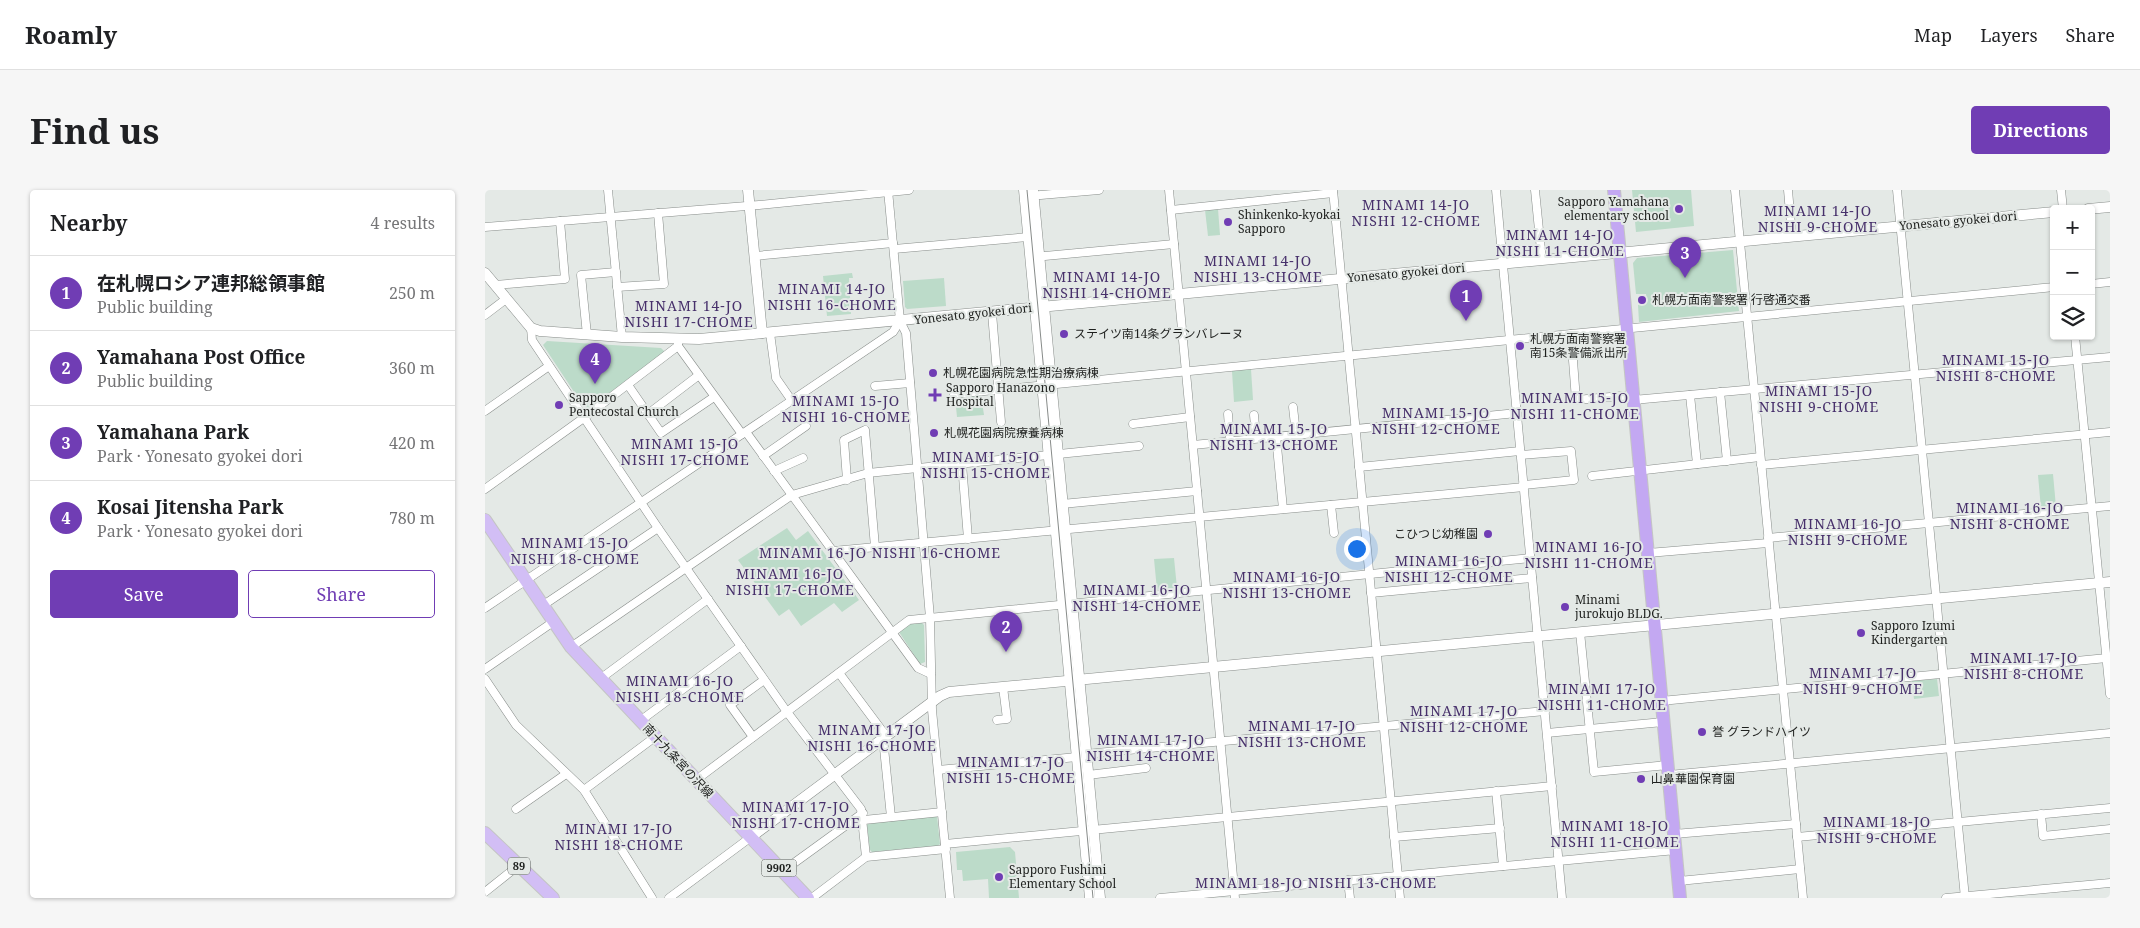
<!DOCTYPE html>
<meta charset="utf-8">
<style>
:root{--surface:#fff;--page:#f6f6f6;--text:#202124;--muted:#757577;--line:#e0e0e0;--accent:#703db4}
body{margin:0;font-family:"Noto Serif","Noto Sans JP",serif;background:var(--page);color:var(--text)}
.controls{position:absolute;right:15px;top:15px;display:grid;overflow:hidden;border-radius:5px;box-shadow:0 1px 4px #0004}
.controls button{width:45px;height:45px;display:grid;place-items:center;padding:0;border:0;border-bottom:1px solid var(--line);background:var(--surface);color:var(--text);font:25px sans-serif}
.you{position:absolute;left:871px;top:358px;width:18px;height:18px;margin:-12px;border:4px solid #fff;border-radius:50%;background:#1a73e8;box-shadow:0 0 0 8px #1a73e833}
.badge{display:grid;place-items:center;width:32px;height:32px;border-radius:50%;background:var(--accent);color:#fff;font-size:16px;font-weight:700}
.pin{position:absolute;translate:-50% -41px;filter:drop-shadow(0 1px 2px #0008)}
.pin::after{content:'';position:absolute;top:26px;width:18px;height:15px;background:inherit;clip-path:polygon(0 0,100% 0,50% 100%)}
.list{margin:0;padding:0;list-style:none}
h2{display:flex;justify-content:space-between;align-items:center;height:65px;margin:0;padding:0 20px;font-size:21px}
h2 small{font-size:16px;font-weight:400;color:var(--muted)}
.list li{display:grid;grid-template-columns:32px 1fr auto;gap:15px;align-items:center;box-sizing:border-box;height:75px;padding:0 20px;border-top:1px solid var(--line)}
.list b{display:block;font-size:19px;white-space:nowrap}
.list p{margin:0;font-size:16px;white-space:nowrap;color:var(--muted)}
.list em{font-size:16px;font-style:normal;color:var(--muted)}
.actions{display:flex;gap:10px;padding:15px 20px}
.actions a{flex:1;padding:11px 0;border:1px solid var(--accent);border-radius:5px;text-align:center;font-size:18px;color:var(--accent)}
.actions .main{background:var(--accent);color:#fff}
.icon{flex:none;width:28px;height:28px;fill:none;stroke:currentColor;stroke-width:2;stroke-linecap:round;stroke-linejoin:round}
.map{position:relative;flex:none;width:1625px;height:708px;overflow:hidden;border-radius:5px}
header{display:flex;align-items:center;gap:30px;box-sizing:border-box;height:70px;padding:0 25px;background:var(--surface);border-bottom:1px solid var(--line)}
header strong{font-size:24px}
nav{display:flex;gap:28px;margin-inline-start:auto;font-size:18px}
.intro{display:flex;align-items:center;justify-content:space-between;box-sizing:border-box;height:120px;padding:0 30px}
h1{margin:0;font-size:35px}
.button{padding:12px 22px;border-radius:5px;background:var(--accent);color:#fff;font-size:18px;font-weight:700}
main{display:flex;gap:30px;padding:0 30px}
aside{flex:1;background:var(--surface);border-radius:5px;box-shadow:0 1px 4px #0004}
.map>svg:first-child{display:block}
.green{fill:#bcdbc9}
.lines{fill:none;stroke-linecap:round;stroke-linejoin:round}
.minor-casing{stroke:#888d8a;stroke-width:9}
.tertiary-casing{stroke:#888d8a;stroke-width:11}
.primary-casing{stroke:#c4c5c4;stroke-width:14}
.trunk-casing{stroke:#c4c5c4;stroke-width:14}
.minor{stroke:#fff;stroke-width:8}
.tertiary{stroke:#fff;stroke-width:10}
.primary{stroke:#d2bef5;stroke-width:12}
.trunk{stroke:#c3a8f2;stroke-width:12}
.tram{stroke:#878b89;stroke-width:1}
.poi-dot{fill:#703db4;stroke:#e4e9e6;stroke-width:2}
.labels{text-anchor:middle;stroke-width:4;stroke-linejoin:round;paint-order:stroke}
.shield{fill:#e4e9e6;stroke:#595c5a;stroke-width:1}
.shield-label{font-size:11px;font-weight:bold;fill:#1e201e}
.poi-label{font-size:12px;fill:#1e201e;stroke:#e4e9e6;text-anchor:start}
.street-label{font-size:12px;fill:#1e201e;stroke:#e4e9e6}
.neighbourhood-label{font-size:14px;letter-spacing:1px;fill:#47306b;stroke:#e4e9e6}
</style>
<header>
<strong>Roamly</strong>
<nav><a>Map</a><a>Layers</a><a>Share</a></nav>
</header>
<div class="intro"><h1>Find us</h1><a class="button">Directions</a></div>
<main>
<aside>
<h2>Nearby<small>4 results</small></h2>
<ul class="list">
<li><span class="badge">1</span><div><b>在札幌ロシア連邦総領事館</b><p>Public building</p></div><em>250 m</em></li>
<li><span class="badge">2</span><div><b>Yamahana Post Office</b><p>Public building</p></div><em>360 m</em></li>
<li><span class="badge">3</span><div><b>Yamahana Park</b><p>Park · Yonesato gyokei dori</p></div><em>420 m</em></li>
<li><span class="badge">4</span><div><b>Kosai Jitensha Park</b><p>Park · Yonesato gyokei dori</p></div><em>780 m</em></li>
</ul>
<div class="actions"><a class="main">Save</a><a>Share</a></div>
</aside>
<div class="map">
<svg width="1625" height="708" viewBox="0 0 1625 708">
<rect width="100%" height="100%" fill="#e4e9e6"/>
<!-- green -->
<g class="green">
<polygon points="1147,0 1206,0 1209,36 1151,42"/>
<polygon points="733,19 735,45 723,46 720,20"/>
<polygon points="1248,60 1254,121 1154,132 1153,115 1162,113 1161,104 1151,104 1148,73 1152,68"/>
<polygon points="367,83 368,88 364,88 366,124 342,126 338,86"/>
<polygon points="459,88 461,116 422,119 420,117 418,91"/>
<polygon points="62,151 176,158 180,162 101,220 58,155"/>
<polygon points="766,179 768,210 749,212 747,181"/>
<polygon points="496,205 499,225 472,227 470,207"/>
<polygon points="1568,284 1571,317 1556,319 1553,285"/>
<polygon points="302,338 311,350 323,341 374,410 357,422 349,413 316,436 304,419 294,426 253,370"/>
<polygon points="689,368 692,398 672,400 669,369"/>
<polygon points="437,433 439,435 440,472 435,474 414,442 425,434"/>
<polygon points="1452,489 1454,506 1429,509 1427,491"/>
<polygon points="452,626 455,654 453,656 387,662 385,660 382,635 384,633"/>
<polygon points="525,657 530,662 534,708 504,708 503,689 478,691 477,680 472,680 471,662"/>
</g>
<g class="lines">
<defs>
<g id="minor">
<polyline points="123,0 137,147"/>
<polyline points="403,0 415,131 421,143 445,428 447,520 465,708"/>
<polyline points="684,0 750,708"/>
<polyline points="848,0 915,708"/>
<polyline points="1011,0 1077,708"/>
<polyline points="1050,0 1057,70"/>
<polyline points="1250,0 1318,708"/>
<polyline points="1303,0 1307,46"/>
<polyline points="1412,0 1480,708"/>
<polyline points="1576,0 1578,19"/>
<polyline points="544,6 614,0"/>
<polyline points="686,20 848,3"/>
<polyline points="0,37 274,15 424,0"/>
<polyline points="409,59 543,47"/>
<polyline points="270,66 408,53"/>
<polyline points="549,67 689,54"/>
<polyline points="1606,94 1625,92"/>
<polyline points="10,95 80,89 75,31"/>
<polyline points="132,97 179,94 173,23"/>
<polyline points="507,123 516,232"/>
<polyline points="0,125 21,109"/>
<polyline points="46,138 47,150 173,338 302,522 376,619 381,667"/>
<polyline points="285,143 291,188 307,211"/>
<polyline points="1086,144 1091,210 1148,205"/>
<polyline points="102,145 96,85 131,82"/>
<polyline points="1590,146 1625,504"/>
<polyline points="193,156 257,244"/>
<polyline points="143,195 176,243 229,207"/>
<polyline points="390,196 425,193"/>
<polyline points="1235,202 1242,271"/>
<polyline points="469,204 1569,97"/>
<polyline points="1205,205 1212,274"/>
<polyline points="1148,210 1625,167"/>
<polyline points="808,217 811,244"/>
<polyline points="0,221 64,176"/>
<polyline points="163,224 214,185"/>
<polyline points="743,224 745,251"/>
<polyline points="769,225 771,248"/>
<polyline points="648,234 705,227"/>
<polyline points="261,242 433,478 446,484"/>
<polyline points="791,246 798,319"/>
<polyline points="708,255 1032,223"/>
<polyline points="1036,265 1086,261 1089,290 1038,295"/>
<polyline points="278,266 321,236"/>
<polyline points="477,274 483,349"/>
<polyline points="1276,275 1625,242"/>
<polyline points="874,277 1035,261"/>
<polyline points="289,281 318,268"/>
<polyline points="1107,286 1275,267"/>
<polyline points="362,290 359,250 380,240 390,357"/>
<polyline points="0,299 100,227 193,156 193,149"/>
<polyline points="577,314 712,301"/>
<polyline points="846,315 849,343"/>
<polyline points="1283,348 1625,316"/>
<polyline points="348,361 1039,297"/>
<polyline points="1163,363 1283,353"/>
<polyline points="886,403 1047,388"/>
<polyline points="57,416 173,338"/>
<polyline points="0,418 408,142 415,131"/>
<polyline points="1095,442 1109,582 1183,575"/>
<polyline points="86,457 307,305 383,283 654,256"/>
<polyline points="0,479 68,432"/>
<polyline points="354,483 401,546"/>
<polyline points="0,489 31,535 99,600 167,708"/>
<polyline points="115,489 223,409"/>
<polyline points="1176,511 1622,468"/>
<polyline points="512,530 522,529 518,497"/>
<polyline points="155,531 256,456"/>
<polyline points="1062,543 1178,532"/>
<polyline points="268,547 245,515 279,490"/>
<polyline points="398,548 406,627"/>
<polyline points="601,564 1060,521"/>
<polyline points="453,580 592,567"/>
<polyline points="603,585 661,578"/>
<polyline points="1184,585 1625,543"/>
<polyline points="211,590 424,430 1045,368"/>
<polyline points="99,600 170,547"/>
<polyline points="1011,601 1018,676"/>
<polyline points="31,619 81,584"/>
<polyline points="1556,624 1558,646 1625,639"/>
<polyline points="379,630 457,622"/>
<polyline points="1189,644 1311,634"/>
<polyline points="909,647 1015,638"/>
<polyline points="1312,647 1625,618"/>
<polyline points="460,654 1067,596"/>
<polyline points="298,681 378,623"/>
<polyline points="863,690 865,708"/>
<polyline points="1194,691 1315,679"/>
<polyline points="0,702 34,675"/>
<polyline points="184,708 266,647"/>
<polyline points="327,708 381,667 461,659"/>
<polyline points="675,708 1191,660"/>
<polyline points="1461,708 1625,693"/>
</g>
<g id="tertiary">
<polyline points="263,0 277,143"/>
<polyline points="539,0 605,708"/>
<polyline points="548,0 615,708"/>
<polyline points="1603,19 1625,17"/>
<polyline points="0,83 46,138 55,141 137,147 214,149 1569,22"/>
<polyline points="266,647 455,506 464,502 1625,392"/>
</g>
<g id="primary">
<polyline points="0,330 86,457 323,708"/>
<polyline points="0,643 68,708"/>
</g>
<polyline id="trunk" points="1129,0 1195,708"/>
</defs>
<!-- minor casing -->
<use href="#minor" class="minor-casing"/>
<!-- tertiary casing -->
<use href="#tertiary" class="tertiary-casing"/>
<!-- primary casing -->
<use href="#primary" class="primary-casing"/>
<!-- trunk casing -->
<use href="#trunk" class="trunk-casing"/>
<!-- minor -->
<use href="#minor" class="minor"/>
<!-- tertiary -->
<use href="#tertiary" class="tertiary"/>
<!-- primary -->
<use href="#primary" class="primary"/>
<!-- trunk -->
<use href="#trunk" class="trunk"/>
<!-- tram -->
<polyline class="tram" points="542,0 608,708"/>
</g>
<!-- markers -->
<g class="poi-dot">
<circle cx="1194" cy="19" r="5"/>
<circle cx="743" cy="32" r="5"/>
<circle cx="1157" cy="110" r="5"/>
<circle cx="579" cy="144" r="5"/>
<circle cx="1035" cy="156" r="5"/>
<circle cx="448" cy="183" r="5"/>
<path d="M447.5 197.5h5v5h5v5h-5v5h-5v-5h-5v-5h5z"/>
<circle cx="74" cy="215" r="5"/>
<circle cx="449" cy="243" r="5"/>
<circle cx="1003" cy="344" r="5"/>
<circle cx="1080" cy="417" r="5"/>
<circle cx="1376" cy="443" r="5"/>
<circle cx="1217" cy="542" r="5"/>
<circle cx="1156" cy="589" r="5"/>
<circle cx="514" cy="687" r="5"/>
</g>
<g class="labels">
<!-- shield labels -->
<g class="shield">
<rect x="23" y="667.5" width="22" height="17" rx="4"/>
<rect x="276.5" y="669.5" width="35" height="17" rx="4"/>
</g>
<g class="shield-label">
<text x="34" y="680">89</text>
<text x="294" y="682">9902</text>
</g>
<!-- poi labels -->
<g class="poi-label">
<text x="1184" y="16" text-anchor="end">Sapporo Yamahana<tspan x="1184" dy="14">elementary school</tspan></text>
<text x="753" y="29">Shinkenko-kyokai<tspan x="753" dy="14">Sapporo</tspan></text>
<text x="1167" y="114">札幌方面南警察署 行啓通交番</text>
<text x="589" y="148">ステイツ南14条グランバレーヌ</text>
<text x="1045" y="153">札幌方面南警察署<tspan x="1045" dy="14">南15条警備派出所</tspan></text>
<text x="458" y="187">札幌花園病院急性期治療病棟</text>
<text x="461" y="202">Sapporo Hanazono<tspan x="461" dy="14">Hospital</tspan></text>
<text x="84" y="212">Sapporo<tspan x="84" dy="14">Pentecostal Church</tspan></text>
<text x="459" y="247">札幌花園病院療養病棟</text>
<text x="993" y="348" text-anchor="end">こひつじ幼稚園</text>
<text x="1090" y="414">Minami<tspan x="1090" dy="14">jurokujo BLDG.</tspan></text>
<text x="1386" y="440">Sapporo Izumi<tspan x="1386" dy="14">Kindergarten</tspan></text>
<text x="1227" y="546">誉 グランドハイツ</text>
<text x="1166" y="593">山鼻華園保育園</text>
<text x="524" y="684">Sapporo Fushimi<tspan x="524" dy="14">Elementary School</tspan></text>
</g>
<!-- street labels -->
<g class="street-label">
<text transform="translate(1473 31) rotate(-5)" y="4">Yonesato gyokei dori</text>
<text transform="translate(921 83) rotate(-5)" y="4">Yonesato gyokei dori</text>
<text transform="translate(488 124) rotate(-6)" y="4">Yonesato gyokei dori</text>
<text transform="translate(193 571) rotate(47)" y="4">南十九条宮の沢線</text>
</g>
<!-- neighbourhood labels -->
<g class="neighbourhood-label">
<text x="931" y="20">MINAMI 14-JO<tspan x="931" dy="16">NISHI 12-CHOME</tspan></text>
<text x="1333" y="26">MINAMI 14-JO<tspan x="1333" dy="16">NISHI 9-CHOME</tspan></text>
<text x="1075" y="50">MINAMI 14-JO<tspan x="1075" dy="16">NISHI 11-CHOME</tspan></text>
<text x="773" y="76">MINAMI 14-JO<tspan x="773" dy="16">NISHI 13-CHOME</tspan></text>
<text x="622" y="92">MINAMI 14-JO<tspan x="622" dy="16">NISHI 14-CHOME</tspan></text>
<text x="347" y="104">MINAMI 14-JO<tspan x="347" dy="16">NISHI 16-CHOME</tspan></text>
<text x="204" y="121">MINAMI 14-JO<tspan x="204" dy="16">NISHI 17-CHOME</tspan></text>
<text x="1511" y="175">MINAMI 15-JO<tspan x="1511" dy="16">NISHI 8-CHOME</tspan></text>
<text x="1334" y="206">MINAMI 15-JO<tspan x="1334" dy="16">NISHI 9-CHOME</tspan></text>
<text x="1090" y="213">MINAMI 15-JO<tspan x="1090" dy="16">NISHI 11-CHOME</tspan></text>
<text x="361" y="216">MINAMI 15-JO<tspan x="361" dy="16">NISHI 16-CHOME</tspan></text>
<text x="951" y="228">MINAMI 15-JO<tspan x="951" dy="16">NISHI 12-CHOME</tspan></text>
<text x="789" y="244">MINAMI 15-JO<tspan x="789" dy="16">NISHI 13-CHOME</tspan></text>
<text x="200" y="259">MINAMI 15-JO<tspan x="200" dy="16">NISHI 17-CHOME</tspan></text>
<text x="501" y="272">MINAMI 15-JO<tspan x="501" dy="16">NISHI 15-CHOME</tspan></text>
<text x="1525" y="323">MINAMI 16-JO<tspan x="1525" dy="16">NISHI 8-CHOME</tspan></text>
<text x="1363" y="339">MINAMI 16-JO<tspan x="1363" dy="16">NISHI 9-CHOME</tspan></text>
<text x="90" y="358">MINAMI 15-JO<tspan x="90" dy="16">NISHI 18-CHOME</tspan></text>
<text x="1104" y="362">MINAMI 16-JO<tspan x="1104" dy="16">NISHI 11-CHOME</tspan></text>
<text x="395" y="368">MINAMI 16-JO NISHI 16-CHOME</text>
<text x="964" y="376">MINAMI 16-JO<tspan x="964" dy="16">NISHI 12-CHOME</tspan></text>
<text x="305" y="389">MINAMI 16-JO<tspan x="305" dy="16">NISHI 17-CHOME</tspan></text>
<text x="802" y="392">MINAMI 16-JO<tspan x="802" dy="16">NISHI 13-CHOME</tspan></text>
<text x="652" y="405">MINAMI 16-JO<tspan x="652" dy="16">NISHI 14-CHOME</tspan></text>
<text x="1539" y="473">MINAMI 17-JO<tspan x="1539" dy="16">NISHI 8-CHOME</tspan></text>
<text x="1378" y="488">MINAMI 17-JO<tspan x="1378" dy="16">NISHI 9-CHOME</tspan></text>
<text x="195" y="496">MINAMI 16-JO<tspan x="195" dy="16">NISHI 18-CHOME</tspan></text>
<text x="1117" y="504">MINAMI 17-JO<tspan x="1117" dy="16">NISHI 11-CHOME</tspan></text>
<text x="979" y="526">MINAMI 17-JO<tspan x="979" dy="16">NISHI 12-CHOME</tspan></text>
<text x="817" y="541">MINAMI 17-JO<tspan x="817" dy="16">NISHI 13-CHOME</tspan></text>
<text x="387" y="545">MINAMI 17-JO<tspan x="387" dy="16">NISHI 16-CHOME</tspan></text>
<text x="666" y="555">MINAMI 17-JO<tspan x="666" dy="16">NISHI 14-CHOME</tspan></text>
<text x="526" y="577">MINAMI 17-JO<tspan x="526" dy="16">NISHI 15-CHOME</tspan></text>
<text x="311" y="622">MINAMI 17-JO<tspan x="311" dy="16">NISHI 17-CHOME</tspan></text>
<text x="1392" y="637">MINAMI 18-JO<tspan x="1392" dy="16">NISHI 9-CHOME</tspan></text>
<text x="1130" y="641">MINAMI 18-JO<tspan x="1130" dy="16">NISHI 11-CHOME</tspan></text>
<text x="134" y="644">MINAMI 17-JO<tspan x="134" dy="16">NISHI 18-CHOME</tspan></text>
<text x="831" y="698">MINAMI 18-JO NISHI 13-CHOME</text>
</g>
</g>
</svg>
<div class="controls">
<button>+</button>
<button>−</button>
<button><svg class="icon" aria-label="layers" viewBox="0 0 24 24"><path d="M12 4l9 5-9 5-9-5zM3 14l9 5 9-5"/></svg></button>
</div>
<div class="you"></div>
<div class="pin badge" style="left:981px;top:131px">1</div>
<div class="pin badge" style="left:521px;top:462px">2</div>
<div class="pin badge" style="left:1200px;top:88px">3</div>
<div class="pin badge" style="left:110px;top:194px">4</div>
</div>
</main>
